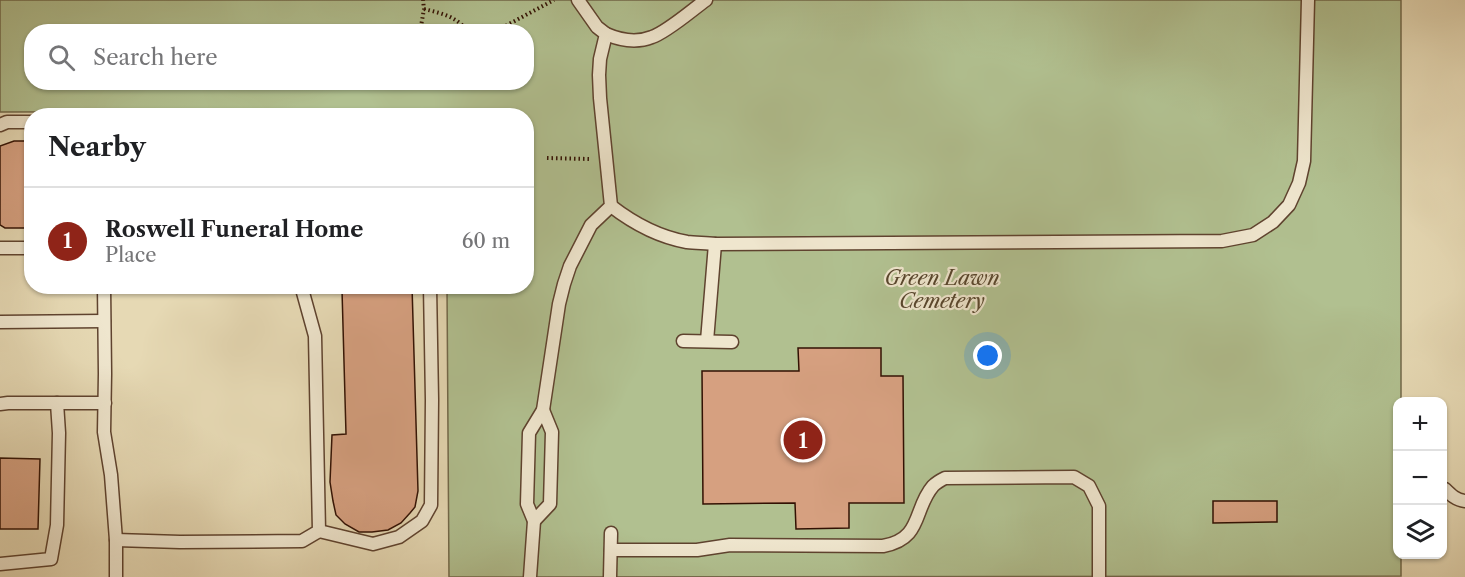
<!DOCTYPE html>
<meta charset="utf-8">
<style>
:root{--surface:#fff;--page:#f6f6f6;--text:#202124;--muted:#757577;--line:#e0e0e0;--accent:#8f2418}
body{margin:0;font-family:"Libre Caslon Text",serif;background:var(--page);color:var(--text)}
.controls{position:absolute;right:18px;bottom:18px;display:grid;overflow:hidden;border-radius:12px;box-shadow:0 2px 4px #0004}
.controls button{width:54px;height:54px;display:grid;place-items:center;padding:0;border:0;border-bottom:2px solid var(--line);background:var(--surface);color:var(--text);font:30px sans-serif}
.you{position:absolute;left:988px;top:356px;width:21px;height:21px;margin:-15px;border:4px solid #fff;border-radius:50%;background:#1a73e8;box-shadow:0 0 0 9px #1a73e833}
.badge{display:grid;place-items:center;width:39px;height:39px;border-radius:50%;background:var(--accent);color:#fff;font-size:20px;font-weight:700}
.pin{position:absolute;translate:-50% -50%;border:3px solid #fff;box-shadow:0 2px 6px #0006}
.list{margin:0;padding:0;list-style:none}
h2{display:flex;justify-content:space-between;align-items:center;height:78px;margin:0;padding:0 24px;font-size:26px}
h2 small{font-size:20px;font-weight:400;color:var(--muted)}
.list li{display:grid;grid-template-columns:39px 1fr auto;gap:18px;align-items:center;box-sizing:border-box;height:108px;padding:0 24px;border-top:2px solid var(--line)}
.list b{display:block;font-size:22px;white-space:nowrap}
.list p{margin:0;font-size:20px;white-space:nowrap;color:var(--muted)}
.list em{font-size:20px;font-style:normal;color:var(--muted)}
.icon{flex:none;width:33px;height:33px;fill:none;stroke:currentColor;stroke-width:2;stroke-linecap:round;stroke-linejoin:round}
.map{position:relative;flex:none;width:1465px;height:577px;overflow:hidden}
.search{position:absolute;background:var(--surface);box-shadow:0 2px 4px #0004;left:24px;top:24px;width:510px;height:66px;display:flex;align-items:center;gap:15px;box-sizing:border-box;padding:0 21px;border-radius:24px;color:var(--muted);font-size:22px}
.panel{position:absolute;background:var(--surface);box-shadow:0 2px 4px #0004;left:24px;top:108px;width:510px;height:186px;border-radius:24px}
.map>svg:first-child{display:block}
.green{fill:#b1c090;stroke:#72684a;stroke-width:1.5;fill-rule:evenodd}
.building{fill:#d6a080;stroke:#321103;stroke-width:1.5}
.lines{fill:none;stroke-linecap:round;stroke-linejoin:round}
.lane-casing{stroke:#5f432f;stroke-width:15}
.path{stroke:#321103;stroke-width:4;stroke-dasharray:1.5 3;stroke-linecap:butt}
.lane{stroke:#efe6ce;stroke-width:12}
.labels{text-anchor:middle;stroke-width:4.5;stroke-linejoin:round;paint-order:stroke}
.park-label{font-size:20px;font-style:italic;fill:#58462d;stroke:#efe6ce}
</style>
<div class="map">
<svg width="1465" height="577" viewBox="0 0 1465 577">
<rect width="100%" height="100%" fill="#e6d9b4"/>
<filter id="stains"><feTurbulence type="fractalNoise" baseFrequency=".00333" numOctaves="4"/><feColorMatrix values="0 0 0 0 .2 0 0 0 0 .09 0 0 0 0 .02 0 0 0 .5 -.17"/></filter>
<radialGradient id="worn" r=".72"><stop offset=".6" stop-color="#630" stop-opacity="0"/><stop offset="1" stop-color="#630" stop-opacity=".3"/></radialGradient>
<!-- green -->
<path class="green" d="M0,0H1401V401L1398,402V554L1401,555V576L449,577L447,287L526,286V116L446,115L445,111L0,112ZM32,32H526V82H32Z"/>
<!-- building -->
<g class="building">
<polygon points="14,141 32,141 32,228 5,228 0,225 0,146"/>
<polygon points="338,286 412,286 418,491 415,507 410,513 401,523 388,530 372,532 359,532 345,524 336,515 333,501 330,482 332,435 346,434 342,290"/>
<polygon points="798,348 881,348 881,376 903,376 904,503 849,503 849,528 796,529 795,503 703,504 702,371 799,371"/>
<polygon points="0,458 40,459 38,529 0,529"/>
<polygon points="1213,501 1277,501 1277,522 1213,523"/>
</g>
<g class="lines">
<defs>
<g id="lane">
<path d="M606,34C620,40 637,43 652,37C667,32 692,10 706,0"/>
<polyline points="0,125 7,122 32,122"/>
<path d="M611,206C633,223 659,237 687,242C696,243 706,243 715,244L1222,241L1253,235L1273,222L1289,205L1299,183L1304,161L1308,0"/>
<polyline points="0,248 32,248"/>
<polyline points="104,286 105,374 104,432 111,475 116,540 116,577"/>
<polyline points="0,322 104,321"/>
<polyline points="683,341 732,342"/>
<polyline points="707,341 715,244"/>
<polyline points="57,403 105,403"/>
<polyline points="0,404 8,403 57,403 59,433 57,525 51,559 0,564"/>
<path d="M1445,489C1451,495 1456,500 1465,501"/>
<polyline points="534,521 550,504 552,432 543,410"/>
<polyline points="319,531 373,544 399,537 422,521 431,505 432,400 430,286"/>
<polyline points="116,540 180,542 302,541 319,531 315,336 302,289 300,286"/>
<path d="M611,550H697L730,545L883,546C923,539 913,509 933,486C936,483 941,480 945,478L1074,477L1089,486L1099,506V577"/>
<polyline points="530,577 534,521 527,504 529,433 543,410 559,304 564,284 570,266 591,225 611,206 600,98 599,75 600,59 606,34 597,27 578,0"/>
<polyline points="610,577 611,533"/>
</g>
</defs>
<!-- lane casing -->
<use href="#lane" class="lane-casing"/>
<!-- path -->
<g class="path">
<path d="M424,9C440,13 457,16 468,32"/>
<polyline points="420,32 424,9 423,0"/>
<polyline points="494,32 554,0"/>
<polyline points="257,82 378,85 392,82"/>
<polyline points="547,158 589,159"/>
</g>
<!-- lane -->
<use href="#lane" class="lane"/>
</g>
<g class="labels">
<!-- park labels -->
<g class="park-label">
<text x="942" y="285">Green Lawn<tspan x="942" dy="23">Cemetery</tspan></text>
</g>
</g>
<rect width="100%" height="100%" filter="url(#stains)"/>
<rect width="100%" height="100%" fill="url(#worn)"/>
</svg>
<div class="controls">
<button>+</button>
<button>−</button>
<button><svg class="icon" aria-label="layers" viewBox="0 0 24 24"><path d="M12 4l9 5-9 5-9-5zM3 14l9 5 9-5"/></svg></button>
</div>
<div class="you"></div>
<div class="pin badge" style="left:803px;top:440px">1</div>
<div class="search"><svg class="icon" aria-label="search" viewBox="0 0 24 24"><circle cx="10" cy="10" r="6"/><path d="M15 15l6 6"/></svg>Search here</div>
<section class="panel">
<h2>Nearby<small></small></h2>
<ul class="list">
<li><span class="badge">1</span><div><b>Roswell Funeral Home</b><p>Place</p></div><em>60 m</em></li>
</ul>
</section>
</div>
